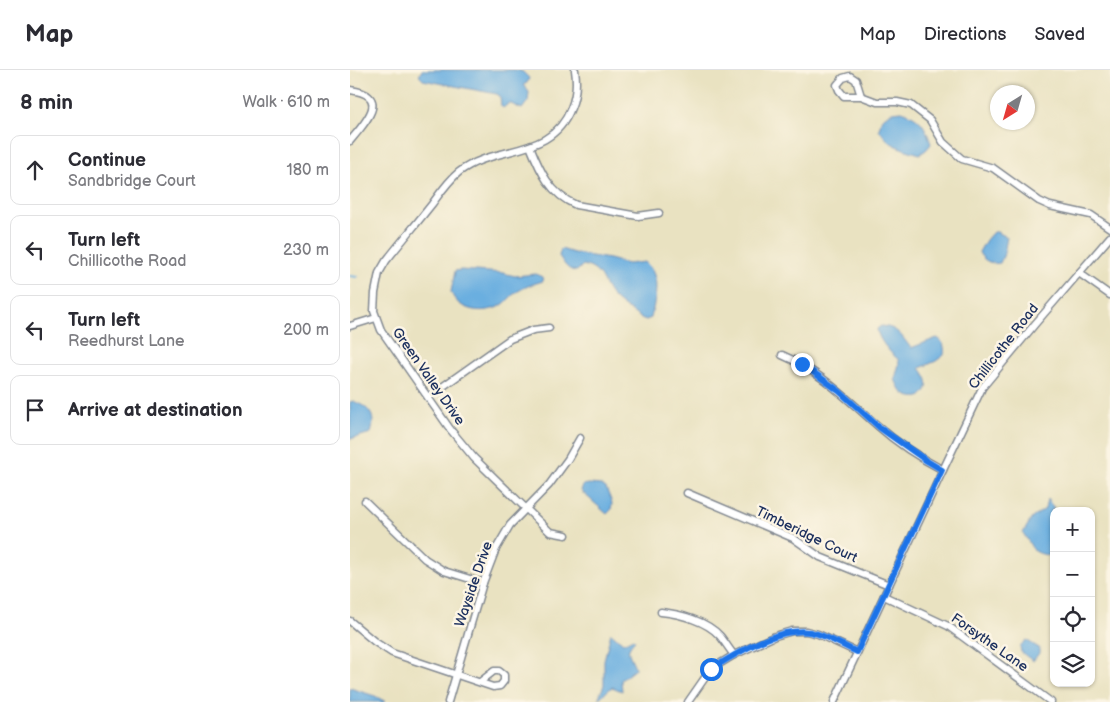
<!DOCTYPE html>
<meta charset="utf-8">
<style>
:root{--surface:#fff;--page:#f7f7f7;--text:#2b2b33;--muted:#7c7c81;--line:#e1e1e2}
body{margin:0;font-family:"Balsamiq Sans",sans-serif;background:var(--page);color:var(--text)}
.controls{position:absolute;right:15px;bottom:15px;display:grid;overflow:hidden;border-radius:10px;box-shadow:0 1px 4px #0004}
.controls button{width:45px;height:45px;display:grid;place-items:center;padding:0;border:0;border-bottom:1px solid var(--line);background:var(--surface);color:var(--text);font:25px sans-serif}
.compass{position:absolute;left:640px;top:15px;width:45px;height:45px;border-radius:50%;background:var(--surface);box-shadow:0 1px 4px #0004;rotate:217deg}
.stop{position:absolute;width:15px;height:15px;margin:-11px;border:4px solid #1a73e8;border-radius:50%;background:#fff}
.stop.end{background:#1a73e8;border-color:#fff;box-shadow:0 1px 5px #0008}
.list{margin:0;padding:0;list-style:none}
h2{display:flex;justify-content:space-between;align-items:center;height:65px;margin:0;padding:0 20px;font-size:21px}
h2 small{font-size:16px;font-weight:400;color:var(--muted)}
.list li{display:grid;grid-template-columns:32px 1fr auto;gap:15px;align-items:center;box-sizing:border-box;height:70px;margin:0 10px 10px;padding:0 10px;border:1px solid var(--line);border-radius:10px}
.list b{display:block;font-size:19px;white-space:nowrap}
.list p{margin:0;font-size:16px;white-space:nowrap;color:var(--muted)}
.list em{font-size:16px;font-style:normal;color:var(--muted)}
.icon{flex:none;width:28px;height:28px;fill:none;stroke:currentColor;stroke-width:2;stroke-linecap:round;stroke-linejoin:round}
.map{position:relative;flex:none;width:760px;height:632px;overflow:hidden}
header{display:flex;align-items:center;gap:30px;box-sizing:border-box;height:70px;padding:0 25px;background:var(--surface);border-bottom:1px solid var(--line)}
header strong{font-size:24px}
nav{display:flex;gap:28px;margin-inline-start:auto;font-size:18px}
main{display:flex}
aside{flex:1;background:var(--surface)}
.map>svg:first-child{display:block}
.water{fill:#6aafe0;stroke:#426f9f}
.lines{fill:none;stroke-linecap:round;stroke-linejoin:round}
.stream{stroke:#6aafe0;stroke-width:2}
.minor-casing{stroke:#828890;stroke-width:9}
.minor{stroke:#fff;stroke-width:6}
.route{stroke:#1a73e8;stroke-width:6}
.labels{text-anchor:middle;stroke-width:5;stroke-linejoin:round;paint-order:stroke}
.street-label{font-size:14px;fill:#1b2f5e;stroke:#fcf5e5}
</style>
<header>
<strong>Map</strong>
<nav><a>Map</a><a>Directions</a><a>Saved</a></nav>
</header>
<main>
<aside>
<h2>8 min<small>Walk · 610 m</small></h2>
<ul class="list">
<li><svg class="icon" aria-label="ahead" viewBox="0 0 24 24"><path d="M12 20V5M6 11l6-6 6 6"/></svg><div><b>Continue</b><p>Sandbridge Court</p></div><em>180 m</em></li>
<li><svg class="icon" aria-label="left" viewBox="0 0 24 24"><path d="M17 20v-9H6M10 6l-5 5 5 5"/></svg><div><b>Turn left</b><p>Chillicothe Road</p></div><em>230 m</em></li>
<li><svg class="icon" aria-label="left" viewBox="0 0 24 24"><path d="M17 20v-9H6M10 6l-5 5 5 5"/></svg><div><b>Turn left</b><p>Reedhurst Lane</p></div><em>200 m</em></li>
<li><svg class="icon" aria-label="arrive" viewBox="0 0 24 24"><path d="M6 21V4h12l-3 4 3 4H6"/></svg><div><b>Arrive at destination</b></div></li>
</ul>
</aside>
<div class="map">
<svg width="760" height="632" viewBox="0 0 760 632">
<rect width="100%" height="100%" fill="#fcf5e5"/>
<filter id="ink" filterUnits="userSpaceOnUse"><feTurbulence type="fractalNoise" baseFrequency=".02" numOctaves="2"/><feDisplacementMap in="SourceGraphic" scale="10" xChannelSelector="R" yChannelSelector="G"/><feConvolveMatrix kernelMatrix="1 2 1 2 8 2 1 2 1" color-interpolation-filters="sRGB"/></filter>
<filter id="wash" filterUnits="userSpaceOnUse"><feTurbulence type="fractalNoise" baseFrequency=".0096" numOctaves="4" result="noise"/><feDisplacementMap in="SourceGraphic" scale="20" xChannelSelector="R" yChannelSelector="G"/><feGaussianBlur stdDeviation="1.12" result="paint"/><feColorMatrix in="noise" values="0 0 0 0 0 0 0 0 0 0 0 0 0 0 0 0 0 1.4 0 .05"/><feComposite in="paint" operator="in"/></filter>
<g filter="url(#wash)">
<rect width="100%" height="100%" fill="#e9e2c1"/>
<!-- water -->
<g class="water">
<polygon points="72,0 166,0 173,2 179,8 177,13 173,15 179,22 178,31 172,39 159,33 153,38 151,36 150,26 147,24 73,10 69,6"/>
<path d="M552,41C571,48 575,55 581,74L576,80L570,84C551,78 540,77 529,59L532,48L542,42Z"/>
<path d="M643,162H647L657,167L654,184L650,193C642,195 632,190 629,182L636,170Z"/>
<path d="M211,179L224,183L259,189L278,194L295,192C312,206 305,229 301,248L296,250L291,248C282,242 273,236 265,229C251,216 255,200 233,195L227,201C217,201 214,193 209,186Z"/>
<path d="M111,200L153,203L165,206L186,204L192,207L193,211C183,214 173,217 164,224C160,227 157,232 152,235C135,245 108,242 101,222L105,201Z"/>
<path d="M531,256C548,257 552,267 561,278L587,268C594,271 595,278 594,285L586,291L570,298C578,309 582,317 570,327C556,329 550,322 545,309L549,294L548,289C540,283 528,269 527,259Z"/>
<path d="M3,331C18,337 27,344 21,363L0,369V332Z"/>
<polygon points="239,414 251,415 256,418 262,433 261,440 257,444 231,421 233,415"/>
<path d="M697,429L704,438L701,441L704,446V483L702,486C679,482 685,480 673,463L682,448L695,439Z"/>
<path d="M261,563L273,573L283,568L285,570C283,572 281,574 280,576C275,583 285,592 285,599L271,610L272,621L262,617L248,629L254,615V590Z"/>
<polygon points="676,570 689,578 689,583 683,591 671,582 670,576"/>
<polygon points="0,618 25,626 36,632 0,632"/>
</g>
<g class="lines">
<!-- stream -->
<polyline class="stream" points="0,206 7,207"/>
</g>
</g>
<g filter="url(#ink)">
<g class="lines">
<defs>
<g id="minor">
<path d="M0,20C42,25 15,53 0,71"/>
<polyline points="511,26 506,10 500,6 493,8 487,15 489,20 494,26 511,26 527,32 547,32 561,35 580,50 593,72 612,89 643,98 689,131 700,136 741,145 760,158"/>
<path d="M180,76C190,101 200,124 226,135L288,146L309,143"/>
<polyline points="729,203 760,225"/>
<polyline points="0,256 26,248"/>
<path d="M432,285C470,301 498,330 528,356C547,373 570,388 593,400"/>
<polyline points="78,327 160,269 183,260 199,258"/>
<polyline points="337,423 443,468 470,487 539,515"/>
<polyline points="15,431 75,489 94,501 133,513"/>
<path d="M216,465L200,462L124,388L100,359L31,260L24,241L25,223L29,203L36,191C51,172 67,153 82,134C90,123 98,111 109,102C145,74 202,89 221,38C226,26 227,13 225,0"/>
<polyline points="534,526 598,556 701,632"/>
<path d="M311,542C330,544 357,551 370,566C375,572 379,579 384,585"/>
<polyline points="0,551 25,572 42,583 143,617 150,616 154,611 154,605 149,601 144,601 130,612"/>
<polyline points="98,632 133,513 146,479 160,455 199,415 218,389 230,368"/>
<polyline points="338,632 361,599 384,585 425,566 442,561 456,561 468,564 507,582"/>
<polyline points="484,632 593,400 632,318 685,254 760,167"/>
</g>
</defs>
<!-- minor casing -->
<use href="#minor" class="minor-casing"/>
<!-- minor -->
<use href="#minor" class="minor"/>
</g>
</g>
<g class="lines" filter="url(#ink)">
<!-- route -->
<path class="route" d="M361,599C390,582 434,552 468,564C482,569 494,576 507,582L592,400L577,391L530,358L489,321L452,294"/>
</g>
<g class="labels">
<!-- street labels -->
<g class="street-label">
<text transform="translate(653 276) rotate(-52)" y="5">Chillicothe Road</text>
<text transform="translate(79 306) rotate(55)" y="5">Green Valley Drive</text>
<text transform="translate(457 464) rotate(26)" y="5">Timberidge Court</text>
<text transform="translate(123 514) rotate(-71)" y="5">Wayside Drive</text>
<text transform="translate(640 572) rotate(35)" y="5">Forsythe Lane</text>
</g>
</g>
</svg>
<div class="controls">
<button>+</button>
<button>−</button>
<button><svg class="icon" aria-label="locate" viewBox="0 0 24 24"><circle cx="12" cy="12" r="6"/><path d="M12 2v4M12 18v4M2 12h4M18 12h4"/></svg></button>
<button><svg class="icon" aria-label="layers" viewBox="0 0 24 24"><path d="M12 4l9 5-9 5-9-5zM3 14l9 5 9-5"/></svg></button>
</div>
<svg class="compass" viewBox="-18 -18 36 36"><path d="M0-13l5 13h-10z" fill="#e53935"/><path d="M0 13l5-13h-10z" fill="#7c7c81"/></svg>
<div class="stop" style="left:361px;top:599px"></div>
<div class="stop end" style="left:452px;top:294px"></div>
</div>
</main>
